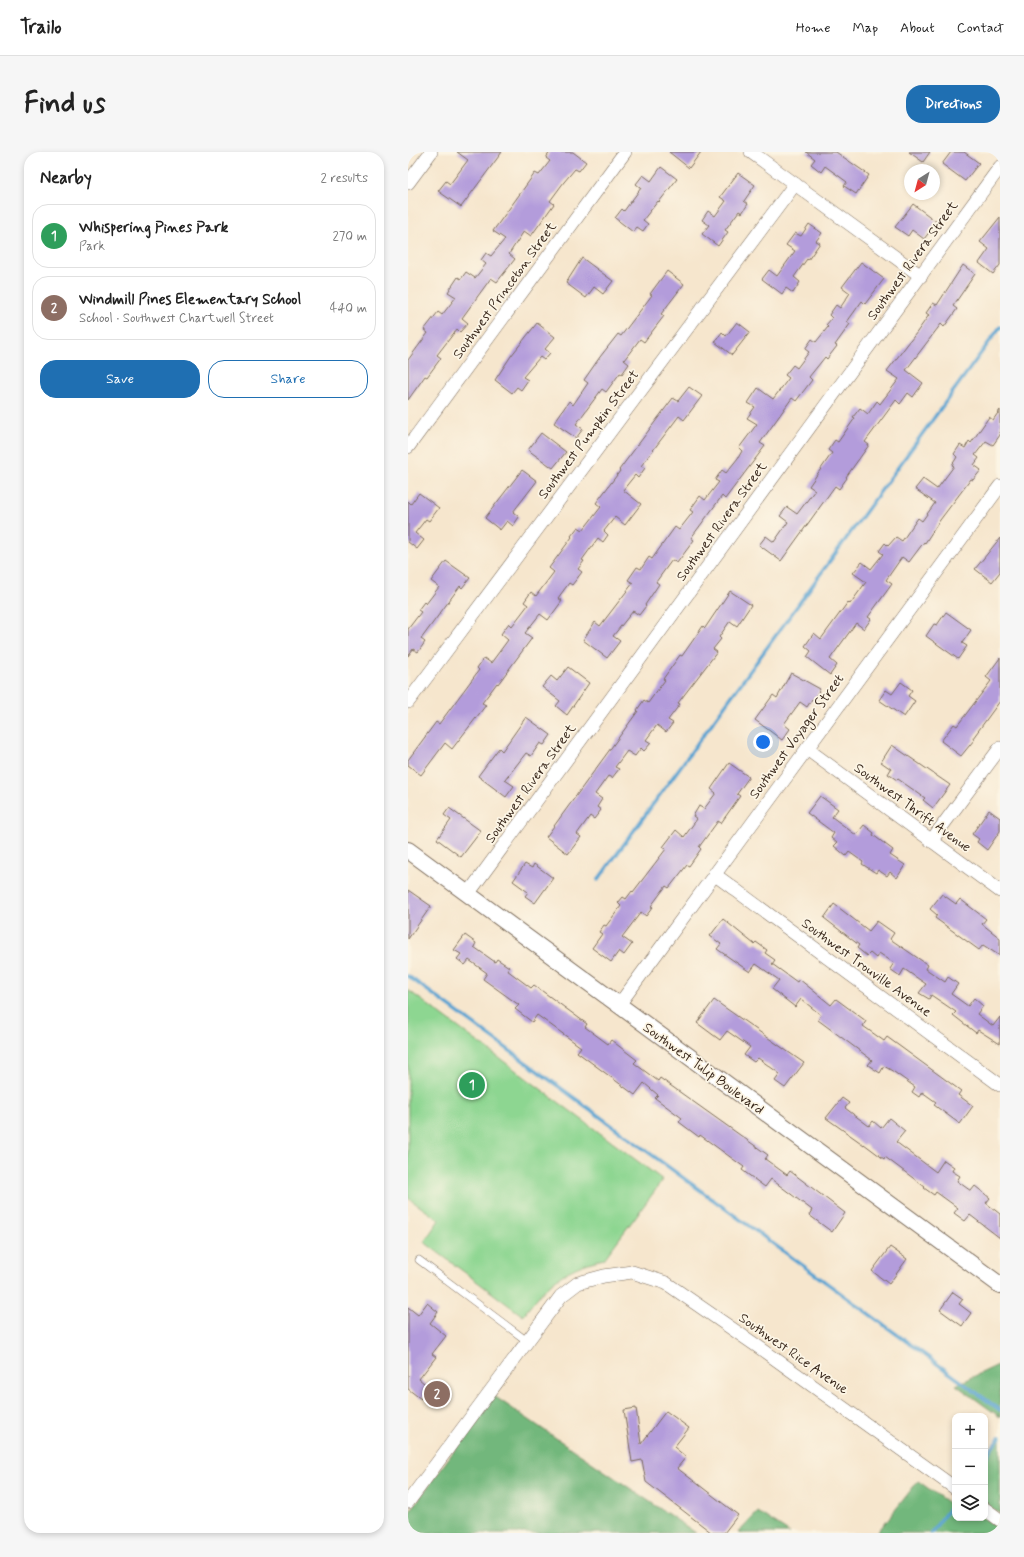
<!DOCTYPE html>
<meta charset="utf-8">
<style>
:root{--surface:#fff;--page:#f6f6f6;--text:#222;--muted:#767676;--line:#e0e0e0;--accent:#1f6fb2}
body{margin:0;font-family:Mynerve,sans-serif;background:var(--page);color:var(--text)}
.controls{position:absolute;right:12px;bottom:12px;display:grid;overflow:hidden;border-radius:8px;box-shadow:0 2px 6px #0003}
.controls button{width:36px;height:36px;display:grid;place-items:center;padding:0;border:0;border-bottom:1px solid var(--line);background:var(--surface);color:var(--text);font:20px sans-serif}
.compass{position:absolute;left:496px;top:12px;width:36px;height:36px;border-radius:50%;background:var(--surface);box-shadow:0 2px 6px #0003;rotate:216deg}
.you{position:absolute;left:355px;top:590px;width:14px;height:14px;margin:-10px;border:3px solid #fff;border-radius:50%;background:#1a73e8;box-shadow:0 0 0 6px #1a73e833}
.badge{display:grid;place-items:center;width:26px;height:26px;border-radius:50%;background:var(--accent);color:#fff;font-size:13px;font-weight:700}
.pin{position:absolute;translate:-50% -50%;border:2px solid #fff;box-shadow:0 1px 4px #0006}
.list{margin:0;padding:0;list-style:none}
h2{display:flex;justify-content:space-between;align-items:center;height:52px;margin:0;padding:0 16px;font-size:17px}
h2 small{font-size:13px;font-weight:400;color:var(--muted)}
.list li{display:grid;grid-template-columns:26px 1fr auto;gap:12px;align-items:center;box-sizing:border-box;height:64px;margin:0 8px 8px;padding:0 8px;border:1px solid var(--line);border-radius:16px}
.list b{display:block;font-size:15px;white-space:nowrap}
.list p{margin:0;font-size:13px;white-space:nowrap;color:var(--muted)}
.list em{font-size:13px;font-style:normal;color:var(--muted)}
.actions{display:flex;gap:8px;padding:12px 16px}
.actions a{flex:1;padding:9px 0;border:1px solid var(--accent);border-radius:16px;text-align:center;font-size:14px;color:var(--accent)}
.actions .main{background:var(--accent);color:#fff}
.icon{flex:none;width:22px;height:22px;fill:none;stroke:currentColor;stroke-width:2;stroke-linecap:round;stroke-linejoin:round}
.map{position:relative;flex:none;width:592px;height:1381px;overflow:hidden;border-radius:16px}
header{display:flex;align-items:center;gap:24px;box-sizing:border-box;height:56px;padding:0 20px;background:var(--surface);border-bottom:1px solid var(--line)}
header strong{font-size:19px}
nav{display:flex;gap:22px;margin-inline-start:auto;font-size:14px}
.intro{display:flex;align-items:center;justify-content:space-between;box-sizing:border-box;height:96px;padding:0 24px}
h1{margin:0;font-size:28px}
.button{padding:10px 18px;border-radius:16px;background:var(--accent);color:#fff;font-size:14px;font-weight:700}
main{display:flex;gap:24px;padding:0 24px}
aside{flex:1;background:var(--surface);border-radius:16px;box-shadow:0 2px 6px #0003}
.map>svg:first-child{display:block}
.green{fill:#8dd691;stroke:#648058}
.forest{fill:#72b77b;stroke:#56704c}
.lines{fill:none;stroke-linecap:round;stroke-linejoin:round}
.stream{stroke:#59a3d1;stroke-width:3.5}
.building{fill:#b39cdb}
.service-casing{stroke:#7c6c5b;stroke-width:8}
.minor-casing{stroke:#7c6c5b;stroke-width:14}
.tertiary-casing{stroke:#7c6c5b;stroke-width:18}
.service{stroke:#fff;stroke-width:7}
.minor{stroke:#fff;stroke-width:13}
.tertiary{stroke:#fff;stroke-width:16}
.labels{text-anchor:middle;stroke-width:3.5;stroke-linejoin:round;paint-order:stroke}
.street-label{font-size:14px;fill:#3b2a1e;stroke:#fcf5e5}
</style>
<header>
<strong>Trailo</strong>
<nav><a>Home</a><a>Map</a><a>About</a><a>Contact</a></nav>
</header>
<div class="intro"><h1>Find us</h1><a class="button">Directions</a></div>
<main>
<aside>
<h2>Nearby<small>2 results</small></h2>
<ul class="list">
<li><span class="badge" style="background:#2e9e5b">1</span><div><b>Whispering Pines Park</b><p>Park</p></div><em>270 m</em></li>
<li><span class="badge" style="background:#8d6e63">2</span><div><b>Windmill Pines Elementary School</b><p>School · Southwest Chartwell Street</p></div><em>440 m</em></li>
</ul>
<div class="actions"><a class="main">Save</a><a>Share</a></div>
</aside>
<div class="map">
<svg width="592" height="1381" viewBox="0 0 592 1381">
<rect width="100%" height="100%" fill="#fcf5e5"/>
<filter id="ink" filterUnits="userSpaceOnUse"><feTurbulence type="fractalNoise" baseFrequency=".025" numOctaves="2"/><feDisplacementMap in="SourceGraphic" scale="8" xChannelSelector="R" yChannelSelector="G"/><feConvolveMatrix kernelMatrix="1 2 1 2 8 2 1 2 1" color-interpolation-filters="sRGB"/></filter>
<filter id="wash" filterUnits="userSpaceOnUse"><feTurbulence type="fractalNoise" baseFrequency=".012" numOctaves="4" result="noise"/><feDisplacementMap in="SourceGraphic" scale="16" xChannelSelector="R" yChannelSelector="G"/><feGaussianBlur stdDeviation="0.9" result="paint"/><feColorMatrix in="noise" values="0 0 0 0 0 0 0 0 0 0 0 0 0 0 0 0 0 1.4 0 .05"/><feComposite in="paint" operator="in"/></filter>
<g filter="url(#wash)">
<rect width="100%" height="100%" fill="#f6e6cd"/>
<!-- green -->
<path class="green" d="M0,838L255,1028L196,1107C157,1115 138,1132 115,1164L16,1090L31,1068L0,1046Z"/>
<!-- forest -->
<g class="forest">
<polygon points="592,1212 592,1265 548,1233"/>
<polygon points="86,1244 288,1381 0,1381 0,1362"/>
<polygon points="592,1287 592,1362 577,1351 577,1308"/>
<polygon points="510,1329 545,1354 547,1351 547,1366 576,1366 592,1378 592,1381 469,1381"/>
<polygon points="350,1360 382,1381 330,1381"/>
</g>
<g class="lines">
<!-- stream -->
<g class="stream">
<polyline points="190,728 592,175"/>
<polyline points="0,824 592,1258"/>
<polyline points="577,1306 592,1285"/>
<polyline points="523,1381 540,1358"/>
</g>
</g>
<g id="blocks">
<!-- building -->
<g class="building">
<polygon points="49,0 94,0 53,55 30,39 38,29 42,32 60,8"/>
<polygon points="142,0 165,0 178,10 171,19 167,17 156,30 142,49 146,52 123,84 116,79 101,102 107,107 89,130 83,126 54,166 60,171 52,180 49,177 29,203 33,206 19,225 17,224 0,248 0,208 20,181 16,178 30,160 34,163 48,145 40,140 50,125 53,127 58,120 67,126 78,112 73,108 78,101 83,104 97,87 85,79 127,21 131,23 142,9 138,6"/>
<polygon points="261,0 293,0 281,16"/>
<polygon points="398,0 428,0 461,23 448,42 436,34 439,30 417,14 413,20 403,12 407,7"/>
<polygon points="501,0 522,0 515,10"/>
<polygon points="543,0 556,0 571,11 557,29 534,12"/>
<polygon points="253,15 269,27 251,50 250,49 235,68 240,72 235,79 229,75 225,80 207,66 214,57 216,59 233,36 228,32 235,23 243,29"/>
<polygon points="330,21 347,33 336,49 340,52 334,61 331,59 317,78 320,80 310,94 294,82 301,73 294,68 300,59 307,64 318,49 312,45"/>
<polygon points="505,52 529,70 516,87 504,78 500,84 487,75"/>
<polygon points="592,65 592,113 585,122 571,111 581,97 572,90"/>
<polygon points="401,72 414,81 408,89 412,91 400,108 399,107 386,125 392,130 385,141 378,136 374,142 354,127 361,118 369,124 387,99 378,93 387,81 393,84"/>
<polygon points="174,106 205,129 195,142 186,135 178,146 158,131"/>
<polygon points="453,110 476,127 457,152 454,149 439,170 442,172 427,193 429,194 419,207 417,205 401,225 404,228 388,249 384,246 352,291 357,294 317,347 314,344 283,386 286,388 269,411 264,408 248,430 251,432 237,453 238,454 231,463 225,459 205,484 212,489 199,506 175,488 187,470 192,474 225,431 220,428 229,415 233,417 241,405 244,407 267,375 271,378 285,360 282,358 292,344 297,348 311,330 307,328 314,318 318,321 330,306 334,299 331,296 349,272 339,266 347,255 340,251 350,236 365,247 381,226 377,223 385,213 389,216 401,200 397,197 404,187 408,190 420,175 418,173 424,166 421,163 428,153 432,156 442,141 434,135"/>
<polygon points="555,113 567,122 545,154 549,157 536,175 533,172 498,218 515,231 505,245 500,241 492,252 488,248 457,290 461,293 438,325 439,326 431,337 427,334 373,409 351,393 358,384 366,390 380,370 372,364 379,355 389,362 407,338 401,334 424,301 420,298 427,288 430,290 447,266 445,265 452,256 460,262 469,249 472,252 491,227 479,219 509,180 521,163 518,161 525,151 529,153"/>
<polygon points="259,119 276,132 253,162 256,164 236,190 232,187 216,208 221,212 214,222 212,221 198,240 194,237 168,272 175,277 168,286 146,271 161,249 165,253 180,231 176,228 192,205 210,182 213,184 244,143 242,142"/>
<polygon points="329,170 342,180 324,203 307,190 314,180 318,184"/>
<polygon points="129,171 147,185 137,197 142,201 136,208 132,205 115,225 120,228 113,238 109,235 104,241 87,228 103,204"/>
<polygon points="281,235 294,244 276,268 271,264 233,314 237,316 230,326 227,323 215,338 233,352 217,373 207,365 196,379 200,383 195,390 190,386 174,408 176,409 170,417 174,420 164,433 161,431 150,446 154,449 140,468 132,462 117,481 124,486 90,532 89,531 74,551 78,553 44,597 37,591 13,623 0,613 0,608 28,570 31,572 71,518 69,516 76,506 83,511 100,488 93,482 101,471 104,474 120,453 116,450 123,440 128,444 146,420 141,416 164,385 163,384 170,375 175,378 193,355 188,351 212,319 211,318 265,246 270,249"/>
<polygon points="592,258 592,283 585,293 578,289 567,303 571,306 566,313 573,318 565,328 563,327 532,368 517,391 516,390 501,410 494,405 478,428 484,432 460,465 463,467 456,477 448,471 422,507 429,513 422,523 399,505 403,499 397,494 406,481 413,487 440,450 442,452 458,430 445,421 454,410 463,417 475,402 471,399 477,391 480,394 488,385 494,389 510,366 514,369 527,351 507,337 515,327 529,337 546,314 544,313 549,305 546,302 552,293 557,296 561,289 563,291 581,265 585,268"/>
<polygon points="133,281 158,300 145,316 120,298"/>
<polygon points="114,318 129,329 105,360 111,365 105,374 99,369 92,378 77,366"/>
<polygon points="11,341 31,356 21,369 18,367 7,381 16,388 9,397 0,390 0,349 3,352"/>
<polygon points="592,386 592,420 584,430 567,417"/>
<polygon points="38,409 62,426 54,436 52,434 13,487 17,490 10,500 5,497 0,504 0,477 13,460 10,458 16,450 18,452 31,435 23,429"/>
<polygon points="322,439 343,453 329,474 322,469 311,485 313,487 305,497 309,500 270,551 272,552 260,568 265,571 258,580 249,573 238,588 243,591 236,599 233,596 227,604 219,599 207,615 211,617 204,626 200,624 187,642 194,647 189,655 193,658 186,667 182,664 169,682 173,685 160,702 138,685 230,559 229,558 236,548 240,551 257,528 255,527 272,503 274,504 295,474 297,476"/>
<polygon points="538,460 563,478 554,491 559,494 550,507 518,484 526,472 529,473"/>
<polygon points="592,506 592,549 565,586 566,588 553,604 533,589 546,572 549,574 583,529 578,525"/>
<polygon points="160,515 181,531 159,563 148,554 152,549 134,535 143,524 149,529"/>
<polygon points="383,521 412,537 406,548 404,547 399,555 392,550 376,572 382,577 374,588 347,568 365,543 369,546"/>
<polygon points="493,530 504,538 500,544 507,549 496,565 471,548 478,538 484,542"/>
<polygon points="118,565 143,583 136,593 132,591 123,604 118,601 97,628 106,634 98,645 70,624 91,596 94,599"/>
<polygon points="484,593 542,633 525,656 515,648 517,646 490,627 489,628 480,622 483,617 473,610"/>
<polygon points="321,611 341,625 329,642 332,644 313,671 310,669 291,695 293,697 281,714 279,713 261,736 258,734 243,754 245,755 238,764 233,760 214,785 224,792 216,803 211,799 203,810 184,796 194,782 191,780 196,773 198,774 213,754 210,751 215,745 218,747 224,739 225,740 258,697 255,695 268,678 276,685 289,667 285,664 291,654 296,657 308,641 303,637"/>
<polygon points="412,644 430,657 424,665 448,683 456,673 466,681 465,683 485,698 482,703 497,713 489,726 482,720 479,724 470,718 468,721 454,712 455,710 441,700 438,704 426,694 429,691 423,686 426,681 399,661"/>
<polygon points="41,656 73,679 53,705 29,687 43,668 36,663"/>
<polygon points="581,658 592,666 592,679 579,698 569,690 571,687 564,682"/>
<polygon points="117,712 124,716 126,712 145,726 127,751 117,744 120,740 105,729"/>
<polygon points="0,738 23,754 0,787"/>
<polygon points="534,742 548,752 552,747 578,767 574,772 592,786 592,804 575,793 571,798 527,766 529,763 522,757"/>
<polygon points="426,752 461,779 469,769 486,781 482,787 520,813 518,817 537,830 540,825 550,832 543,842 560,854 566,846 575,854 569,862 585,874 592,865 592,892 570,878 568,881 545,863 548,860 523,843 521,847 511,841 518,832 496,817 492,824 482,817 486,811 471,801 468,806 462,801 459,804 449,796 451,793 416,766"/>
<polygon points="315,767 346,792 348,790 359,798 357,801 367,808 364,812 389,830 391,827 423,853 428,847 458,869 455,874 476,889 479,885 553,939 550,943 565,954 552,972 526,953 528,950 514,940 511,945 504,940 507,935 486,920 476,914 472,921 460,913 464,908 410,868 413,863 393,847 387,855 364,837 371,828 348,812 342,820 309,797 313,792 302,784"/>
<polygon points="57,783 68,791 66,795 87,810 89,807 101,815 99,818 123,836 126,833 179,872 177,875 200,892 203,888 229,908 226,911 250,929 252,926 360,1003 357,1007 379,1023 382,1019 437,1061 424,1080 401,1063 404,1058 363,1027 357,1035 334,1018 336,1015 292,983 291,985 271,970 274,966 247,946 250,943 236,931 227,943 169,900 173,895 129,863 124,870 107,857 111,853 75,827 79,821 61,808 57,813 49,807 53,802 46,798"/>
<polygon points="306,848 396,911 377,936 367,929 372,922 350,906 346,910 336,903 342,895 319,879 312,888 289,871"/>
<polygon points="434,946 441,951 437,956 461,974 465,969 473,976 481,966 497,979 488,990 528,1020 536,1008 546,1015 544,1019 552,1024 549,1029 563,1039 567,1034 582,1046 578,1051 592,1062 592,1086 562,1063 557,1069 546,1061 550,1056 528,1040 526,1043 516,1036 517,1035 477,1005 476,1007 456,992 456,993 418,966"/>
<polygon points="482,1095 499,1107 481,1132 464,1119"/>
<polygon points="545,1140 555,1147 551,1152 563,1161 554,1174 532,1158"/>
<polygon points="19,1151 30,1160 22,1171 38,1184 24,1202 28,1205 11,1227 22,1236 13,1247 0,1237 0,1155 10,1163"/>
<polygon points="228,1256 233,1292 258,1259 281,1276 266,1295 278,1305 269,1316 330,1363 316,1381 304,1381 238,1330 234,1308 224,1310 216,1258"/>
</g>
</g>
</g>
<g filter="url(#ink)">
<use href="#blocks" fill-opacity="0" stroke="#7c6c5b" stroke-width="1"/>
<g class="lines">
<defs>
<polyline id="service" points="11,1108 119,1189"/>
<g id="minor">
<polyline points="343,0 513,124"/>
<polyline points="0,31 23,0"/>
<polyline points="0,295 217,0"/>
<polyline points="0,550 387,32"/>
<polyline points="399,597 592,739"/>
<polyline points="523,689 592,596"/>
<polyline points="306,722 592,933"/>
<polyline points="60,742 592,15"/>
<polyline points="210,854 592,334"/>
<polyline points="0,1350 153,1144 170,1131 196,1124 224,1120 258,1131 352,1196 547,1336"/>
<polyline points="577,1357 592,1368"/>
</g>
<polyline id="tertiary" points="0,698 592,1133"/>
</defs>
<!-- service casing -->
<use href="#service" class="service-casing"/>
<!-- minor casing -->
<use href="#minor" class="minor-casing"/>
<!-- tertiary casing -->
<use href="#tertiary" class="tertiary-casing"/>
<!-- service -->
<use href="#service" class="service"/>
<!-- minor -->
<use href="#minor" class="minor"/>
<!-- tertiary -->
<use href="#tertiary" class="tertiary"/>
</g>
</g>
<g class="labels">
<!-- street labels -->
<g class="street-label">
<text transform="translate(504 108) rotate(-54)" y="5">Southwest Rivera Street</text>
<text transform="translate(96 138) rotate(-54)" y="5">Southwest Princeton Street</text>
<text transform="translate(180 282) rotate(-53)" y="5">Southwest Pumpkin Street</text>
<text transform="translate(313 369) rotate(-54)" y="5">Southwest Rivera Street</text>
<text transform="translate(388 584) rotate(-54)" y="5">Southwest Voyager Street</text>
<text transform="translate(122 631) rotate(-54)" y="5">Southwest Rivera Street</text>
<text transform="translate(505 655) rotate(36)" y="5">Southwest Thrift Avenue</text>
<text transform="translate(459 815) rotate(36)" y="5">Southwest Trouville Avenue</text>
<text transform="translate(296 916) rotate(36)" y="5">Southwest Tulip Boulevard</text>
<text transform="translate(386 1201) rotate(35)" y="5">Southwest Rice Avenue</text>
</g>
</g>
</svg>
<div class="controls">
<button>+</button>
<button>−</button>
<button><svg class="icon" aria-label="layers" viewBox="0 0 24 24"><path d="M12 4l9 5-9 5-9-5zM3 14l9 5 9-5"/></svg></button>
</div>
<svg class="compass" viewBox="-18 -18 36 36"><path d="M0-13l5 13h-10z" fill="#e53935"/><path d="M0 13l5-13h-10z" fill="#767676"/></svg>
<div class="you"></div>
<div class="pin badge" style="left:64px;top:933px;background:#2e9e5b">1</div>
<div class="pin badge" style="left:29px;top:1242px;background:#8d6e63">2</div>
</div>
</main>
